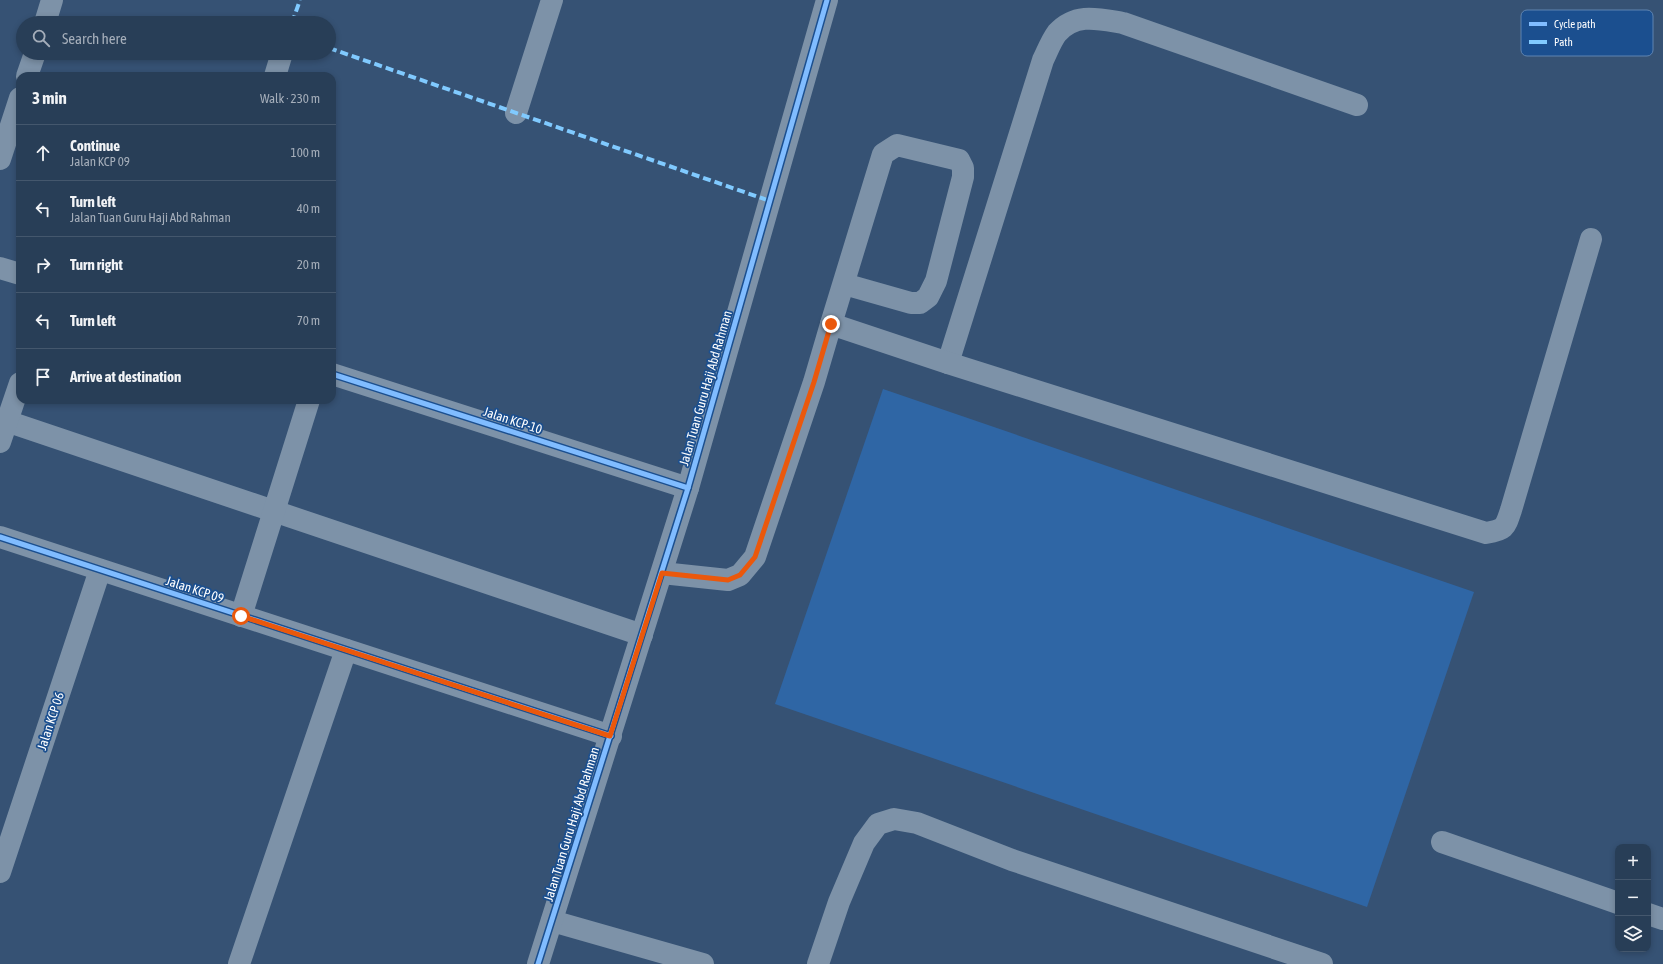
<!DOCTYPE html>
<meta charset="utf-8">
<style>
:root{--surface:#283e57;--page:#30455d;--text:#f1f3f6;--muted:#a5aeba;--line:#44576d}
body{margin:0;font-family:"Asap Condensed",sans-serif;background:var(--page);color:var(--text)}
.controls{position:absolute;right:12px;bottom:12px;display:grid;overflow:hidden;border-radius:8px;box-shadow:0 2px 6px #0003}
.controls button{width:36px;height:36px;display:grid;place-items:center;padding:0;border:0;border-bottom:1px solid var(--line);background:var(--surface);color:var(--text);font:20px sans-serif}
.stop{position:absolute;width:12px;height:12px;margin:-9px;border:3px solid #ea580c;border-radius:50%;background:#fff}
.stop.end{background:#ea580c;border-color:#fff;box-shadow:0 1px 4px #0008}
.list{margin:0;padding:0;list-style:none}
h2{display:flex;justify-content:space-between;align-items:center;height:52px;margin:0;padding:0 16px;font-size:17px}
h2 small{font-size:13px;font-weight:400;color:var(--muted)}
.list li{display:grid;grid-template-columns:26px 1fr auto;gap:12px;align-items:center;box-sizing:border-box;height:56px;padding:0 16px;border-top:1px solid var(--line)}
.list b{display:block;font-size:15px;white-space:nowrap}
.list p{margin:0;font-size:13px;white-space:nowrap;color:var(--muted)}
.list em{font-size:13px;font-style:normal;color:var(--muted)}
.icon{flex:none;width:22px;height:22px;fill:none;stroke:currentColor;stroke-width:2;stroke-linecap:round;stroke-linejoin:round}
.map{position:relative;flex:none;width:1663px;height:964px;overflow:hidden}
.search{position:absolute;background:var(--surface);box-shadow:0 2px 6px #0003;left:16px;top:16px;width:320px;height:44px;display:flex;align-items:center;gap:10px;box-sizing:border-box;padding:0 14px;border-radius:22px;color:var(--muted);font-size:15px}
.panel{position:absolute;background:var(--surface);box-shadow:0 2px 6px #0003;left:16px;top:72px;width:320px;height:332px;border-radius:12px}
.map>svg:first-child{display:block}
.green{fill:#2f66a5}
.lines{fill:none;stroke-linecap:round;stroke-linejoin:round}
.minor{stroke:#7d92a8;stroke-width:22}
.quiet{stroke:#80caff;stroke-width:4;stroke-dasharray:8 4;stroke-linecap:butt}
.cycleway-casing{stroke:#1b4f8f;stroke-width:8}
.cycleway{stroke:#80bcff;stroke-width:5}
.route{stroke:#ea580c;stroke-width:5}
.labels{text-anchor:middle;stroke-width:3.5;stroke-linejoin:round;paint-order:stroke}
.street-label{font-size:13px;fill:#fff;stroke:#1b4f8f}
.key{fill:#1b4f8f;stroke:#5f84b1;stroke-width:1}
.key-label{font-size:11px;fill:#fff}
</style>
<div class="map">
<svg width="1663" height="964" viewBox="0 0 1663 964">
<rect width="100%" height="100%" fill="#365274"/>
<!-- green -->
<polygon class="green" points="883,389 1474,592 1367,907 775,704"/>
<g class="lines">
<!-- minor -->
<g class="minor">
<polyline points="45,23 52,0"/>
<polyline points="27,76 35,53"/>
<polyline points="275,76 282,53"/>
<polyline points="516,113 552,0"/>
<polyline points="0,159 20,98"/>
<polyline points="0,268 20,274"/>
<polyline points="831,324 883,154 897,145 959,160 963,168 963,177 936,281 928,297 920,303 911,303 844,284"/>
<path d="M948,363L1043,60C1047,52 1051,41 1057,33C1076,12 1099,19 1123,23L1357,105"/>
<polyline points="332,374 688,488"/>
<polyline points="0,419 642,635"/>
<polyline points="0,442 20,383"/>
<polyline points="0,537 611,736"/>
<path d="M662,573L728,580L740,575L755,557L814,382L831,324L948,363L1486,533C1505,530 1505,528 1511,510L1591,239"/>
<polyline points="241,616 309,400"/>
<polyline points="1442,842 1618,903"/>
<polyline points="0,872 100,570"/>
<polyline points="1648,914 1663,919"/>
<polyline points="552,921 703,964"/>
<polyline points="239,964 346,650"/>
<polyline points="538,964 688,488 827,0"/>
<polyline points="818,964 839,902 864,843 878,824 894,819 917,823 1012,860 1322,964"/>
</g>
<!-- quiet -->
<g class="quiet">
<polyline points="292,23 300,0"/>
<polyline points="329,48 770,201"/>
</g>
<defs>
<g id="cycleway">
<polyline points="332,374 688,488"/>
<polyline points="0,537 611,736"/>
<polyline points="538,964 688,488 827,0"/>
</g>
</defs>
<!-- cycleway casing -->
<use href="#cycleway" class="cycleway-casing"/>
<!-- cycleway -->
<use href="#cycleway" class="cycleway"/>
</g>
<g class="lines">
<!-- route -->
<polyline class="route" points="241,616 610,736 662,573 728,580 740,575 755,557 814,382 831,324"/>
</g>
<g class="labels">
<!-- street labels -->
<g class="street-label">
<text transform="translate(705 388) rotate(-74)" y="5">Jalan Tuan Guru Haji Abd Rahman</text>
<text transform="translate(513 420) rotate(18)" y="5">Jalan KCP-10</text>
<text transform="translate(195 589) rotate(18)" y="5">Jalan KCP 09</text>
<text transform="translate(50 721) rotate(-72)" y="5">Jalan KCP 06</text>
<text transform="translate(571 824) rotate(-73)" y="5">Jalan Tuan Guru Haji Abd Rahman</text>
</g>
</g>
<!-- legend -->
<rect x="1521" y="10" width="132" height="46" rx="6" class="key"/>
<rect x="1529" y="22" width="18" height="4" fill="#80bcff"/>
<rect x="1529" y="40" width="18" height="4" fill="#80caff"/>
<g class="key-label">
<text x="1554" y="28">Cycle path</text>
<text x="1554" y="46">Path</text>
</g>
</svg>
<div class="controls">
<button>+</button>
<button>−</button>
<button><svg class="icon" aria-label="layers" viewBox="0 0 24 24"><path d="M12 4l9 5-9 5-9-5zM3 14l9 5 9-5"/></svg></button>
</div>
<div class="stop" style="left:241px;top:616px"></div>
<div class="stop end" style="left:831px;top:324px"></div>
<div class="search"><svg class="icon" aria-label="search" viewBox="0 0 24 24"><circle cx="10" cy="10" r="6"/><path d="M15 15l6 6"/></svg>Search here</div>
<section class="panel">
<h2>3 min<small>Walk · 230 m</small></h2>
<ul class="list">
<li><svg class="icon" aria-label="ahead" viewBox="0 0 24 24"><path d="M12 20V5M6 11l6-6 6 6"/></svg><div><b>Continue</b><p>Jalan KCP 09</p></div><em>100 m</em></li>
<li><svg class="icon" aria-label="left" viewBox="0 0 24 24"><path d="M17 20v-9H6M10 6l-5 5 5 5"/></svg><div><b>Turn left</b><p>Jalan Tuan Guru Haji Abd Rahman</p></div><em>40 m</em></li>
<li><svg class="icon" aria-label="right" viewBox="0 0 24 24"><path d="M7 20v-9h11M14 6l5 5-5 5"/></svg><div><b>Turn right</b></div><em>20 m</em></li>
<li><svg class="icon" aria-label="left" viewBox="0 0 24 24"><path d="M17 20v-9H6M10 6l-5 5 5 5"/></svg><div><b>Turn left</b></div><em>70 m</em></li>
<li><svg class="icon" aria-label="arrive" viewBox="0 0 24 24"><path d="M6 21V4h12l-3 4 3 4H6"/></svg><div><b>Arrive at destination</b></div></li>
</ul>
</section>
</div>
